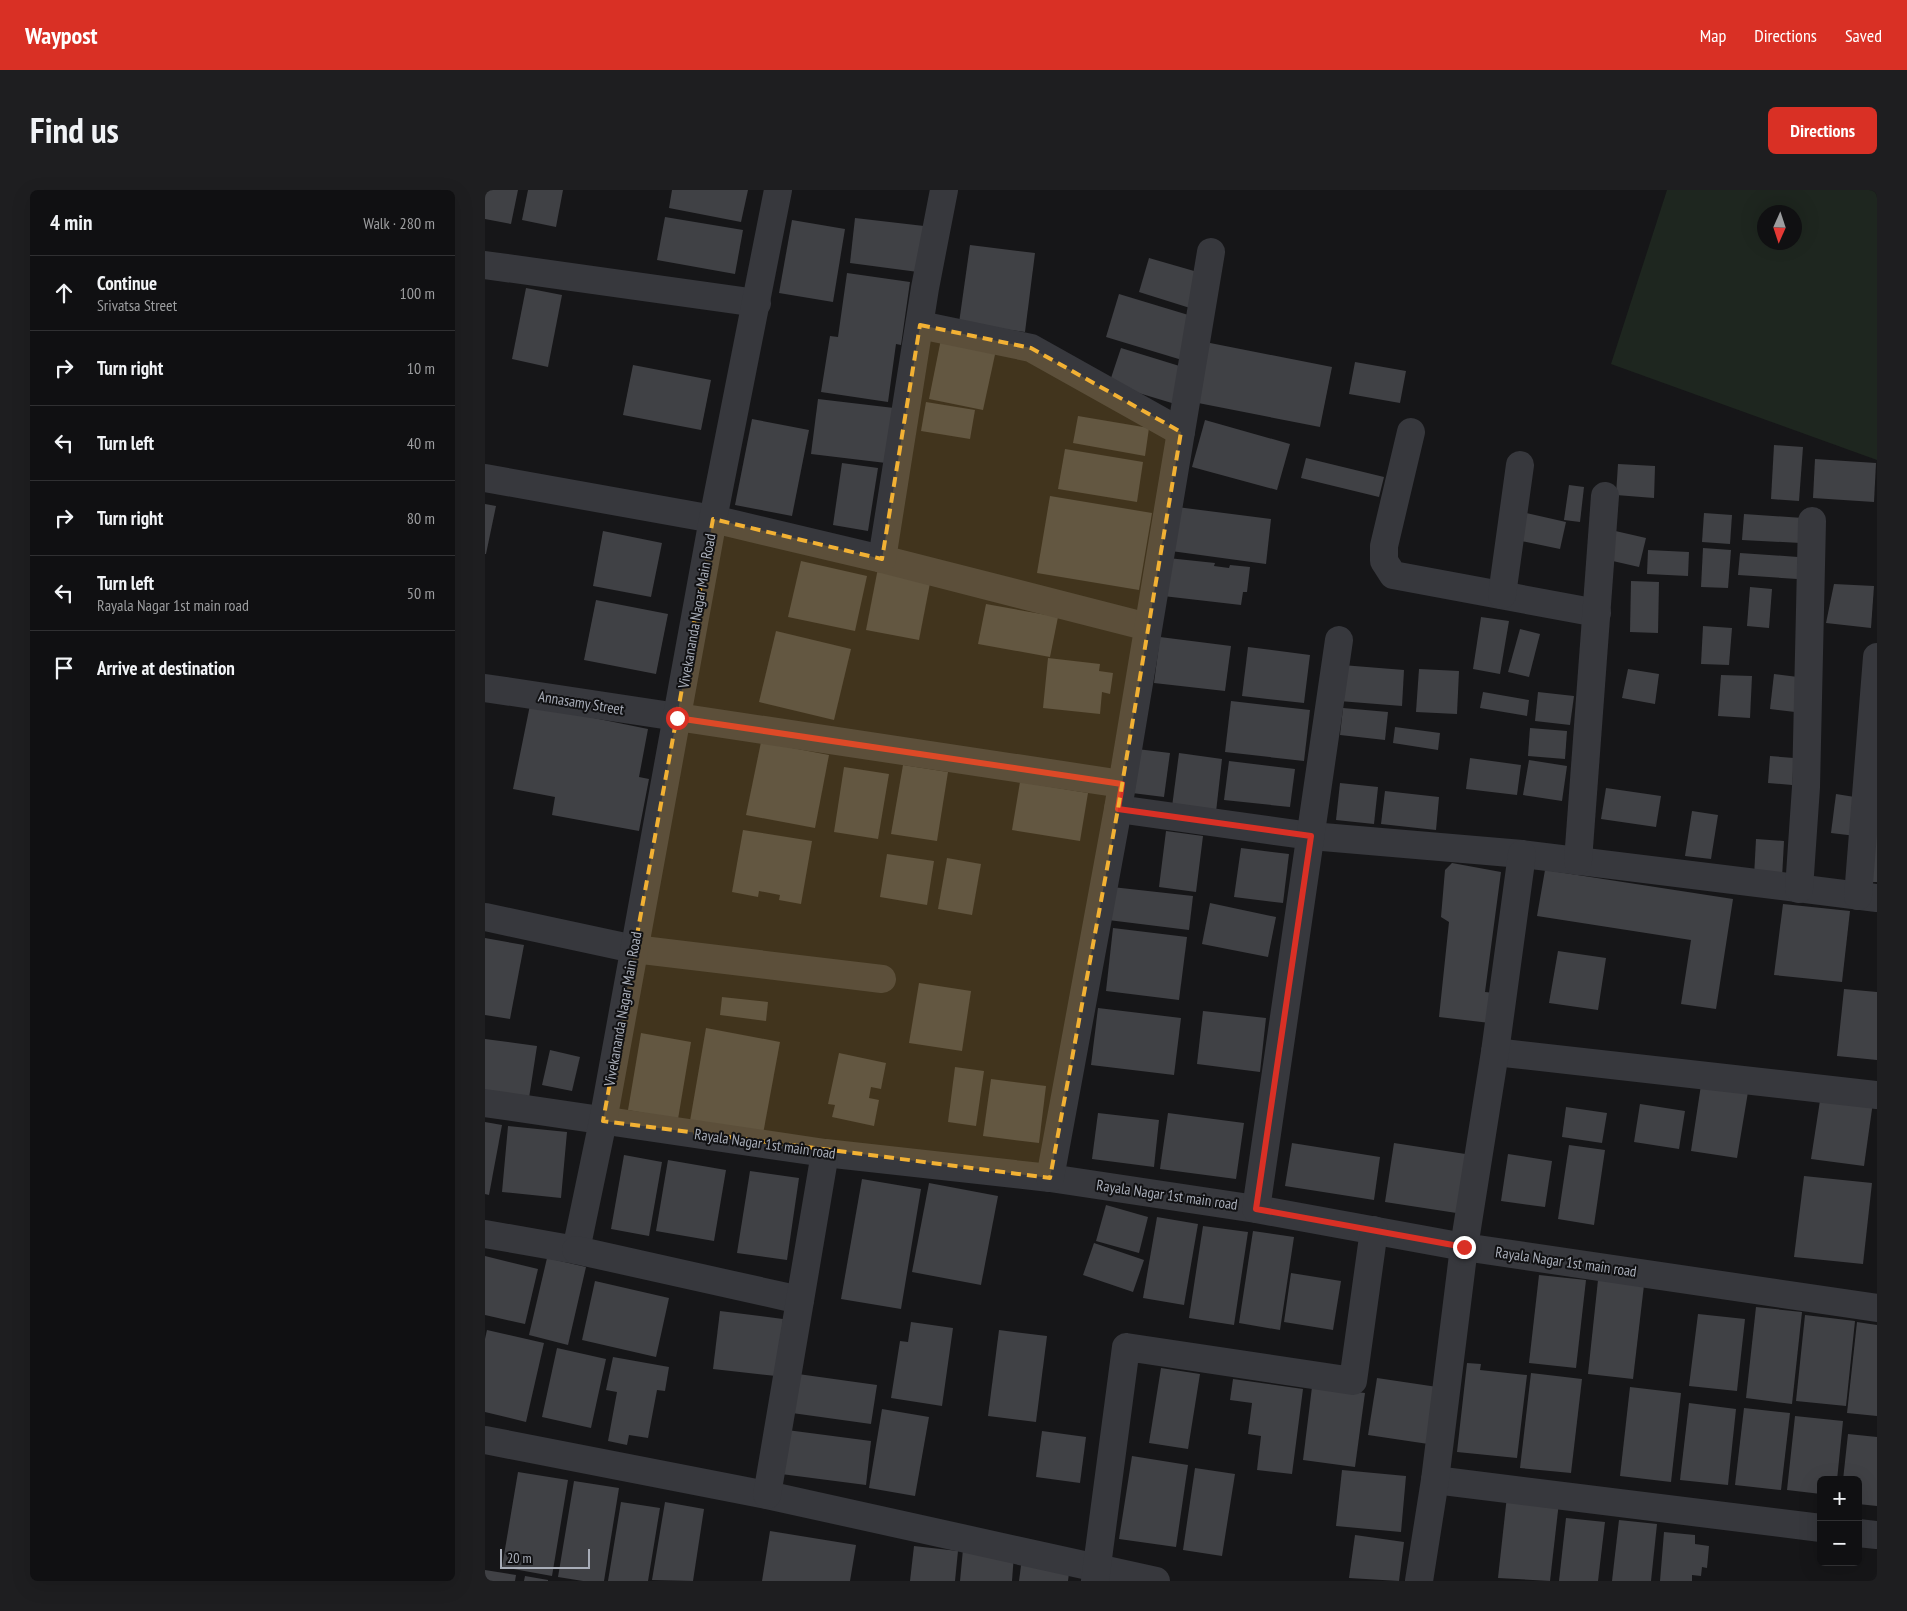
<!DOCTYPE html>
<meta charset="utf-8">
<style>
:root{--surface:#101012;--page:#1e1e20;--text:#f1f3f6;--muted:#9c9d9f;--line:#303032;--accent:#d93025}
body{margin:0;font-family:"PT Sans Narrow",sans-serif;background:var(--page);color:var(--text)}
.controls{position:absolute;right:15px;bottom:15px;display:grid;overflow:hidden;border-radius:8px;box-shadow:0 5px 20px #0002}
.controls button{width:45px;height:45px;display:grid;place-items:center;padding:0;border:0;border-bottom:1px solid var(--line);background:var(--surface);color:var(--text);font:25px sans-serif}
.compass{position:absolute;left:1272px;top:15px;width:45px;height:45px;border-radius:50%;background:var(--surface);box-shadow:0 5px 20px #0002;rotate:183deg}
.scale{position:absolute;left:15px;bottom:12px;width:90px;box-sizing:border-box;padding-left:5px;border:2px solid #a8adb8;border-top:0;font-size:14px;line-height:18px;white-space:nowrap;color:#a8adb8;-webkit-text-stroke:4px #111113;paint-order:stroke}
.stop{position:absolute;width:15px;height:15px;margin:-11px;border:4px solid #d93025;border-radius:50%;background:#fff}
.stop.end{background:#d93025;border-color:#fff;box-shadow:0 1px 5px #0008}
.list{margin:0;padding:0;list-style:none}
h2{display:flex;justify-content:space-between;align-items:center;height:65px;margin:0;padding:0 20px;font-size:21px}
h2 small{font-size:16px;font-weight:400;color:var(--muted)}
.list li{display:grid;grid-template-columns:32px 1fr auto;gap:15px;align-items:center;box-sizing:border-box;height:75px;padding:0 20px;border-top:1px solid var(--line)}
.list b{display:block;font-size:19px;white-space:nowrap}
.list p{margin:0;font-size:16px;white-space:nowrap;color:var(--muted)}
.list em{font-size:16px;font-style:normal;color:var(--muted)}
.icon{flex:none;width:28px;height:28px;fill:none;stroke:currentColor;stroke-width:2;stroke-linecap:round;stroke-linejoin:round}
.map{position:relative;flex:none;width:1392px;height:1391px;overflow:hidden;border-radius:8px}
header{display:flex;align-items:center;gap:30px;box-sizing:border-box;height:70px;padding:0 25px;background:var(--accent);color:#fff}
header strong{font-size:24px}
nav{display:flex;gap:28px;margin-inline-start:auto;font-size:18px}
.intro{display:flex;align-items:center;justify-content:space-between;box-sizing:border-box;height:120px;padding:0 30px}
h1{margin:0;font-size:35px}
.button{padding:12px 22px;border-radius:8px;background:var(--accent);color:#fff;font-size:18px;font-weight:700}
main{display:flex;gap:30px;padding:0 30px}
aside{flex:1;background:var(--surface);border-radius:8px;box-shadow:0 5px 20px #0002}
.map>svg:first-child{display:block}
.green{fill:#1e261f;fill-rule:evenodd}
.building{fill:#404145}
.lines{fill:none;stroke-linecap:round;stroke-linejoin:round}
.street{stroke:#37383d;stroke-width:28}
.route{stroke:#d93025;stroke-width:6}
.marked{fill:#f2b134;fill-opacity:0.2;stroke:#f2b134;stroke-width:4;stroke-dasharray:10 6;stroke-linejoin:round}
.labels{text-anchor:middle;stroke-width:4;stroke-linejoin:round;paint-order:stroke}
.street-label{font-size:15px;fill:#a8adb8;stroke:#111113}
</style>
<header>
<strong>Waypost</strong>
<nav><a>Map</a><a>Directions</a><a>Saved</a></nav>
</header>
<div class="intro"><h1>Find us</h1><a class="button">Directions</a></div>
<main>
<aside>
<h2>4 min<small>Walk · 280 m</small></h2>
<ul class="list">
<li><svg class="icon" aria-label="ahead" viewBox="0 0 24 24"><path d="M12 20V5M6 11l6-6 6 6"/></svg><div><b>Continue</b><p>Srivatsa Street</p></div><em>100 m</em></li>
<li><svg class="icon" aria-label="right" viewBox="0 0 24 24"><path d="M7 20v-9h11M14 6l5 5-5 5"/></svg><div><b>Turn right</b></div><em>10 m</em></li>
<li><svg class="icon" aria-label="left" viewBox="0 0 24 24"><path d="M17 20v-9H6M10 6l-5 5 5 5"/></svg><div><b>Turn left</b></div><em>40 m</em></li>
<li><svg class="icon" aria-label="right" viewBox="0 0 24 24"><path d="M7 20v-9h11M14 6l5 5-5 5"/></svg><div><b>Turn right</b></div><em>80 m</em></li>
<li><svg class="icon" aria-label="left" viewBox="0 0 24 24"><path d="M17 20v-9H6M10 6l-5 5 5 5"/></svg><div><b>Turn left</b><p>Rayala Nagar 1st main road</p></div><em>50 m</em></li>
<li><svg class="icon" aria-label="arrive" viewBox="0 0 24 24"><path d="M6 21V4h12l-3 4 3 4H6"/></svg><div><b>Arrive at destination</b></div></li>
</ul>
</aside>
<div class="map">
<svg width="1392" height="1391" viewBox="0 0 1392 1391">
<rect width="100%" height="100%" fill="#161618"/>
<!-- green -->
<path class="green" d="M1182,0H1392V270L1126,174ZM1280,22H1310V52H1280Z"/>
<!-- building -->
<g class="building">
<polygon points="0,0 33,0 26,34 0,29"/>
<polygon points="43,0 78,0 71,37 37,30"/>
<polygon points="187,0 263,0 256,32 184,18"/>
<polygon points="180,27 258,40 250,84 172,70"/>
<polygon points="370,28 439,36 433,82 365,73"/>
<polygon points="307,30 360,39 348,112 294,103"/>
<polygon points="485,55 550,63 540,142 474,133"/>
<polygon points="664,68 716,83 705,118 654,102"/>
<polygon points="362,83 425,92 416,155 411,154 403,212 336,202 345,146 353,147"/>
<polygon points="41,98 77,105 63,177 27,169"/>
<polygon points="634,104 710,127 697,170 621,147"/>
<polygon points="456,149 511,160 498,220 444,209"/>
<polygon points="715,151 847,177 835,237 703,211"/>
<polygon points="636,158 701,178 690,214 624,194"/>
<polygon points="870,172 921,181 915,213 864,204"/>
<polygon points="148,175 226,190 216,240 138,225"/>
<polygon points="333,209 409,218 401,273 326,264"/>
<polygon points="441,212 490,220 485,249 436,241"/>
<polygon points="593,226 664,238 660,266 588,253"/>
<polygon points="267,229 324,240 307,326 250,315"/>
<polygon points="720,230 805,254 792,300 707,277"/>
<polygon points="1289,255 1318,257 1314,311 1286,309"/>
<polygon points="580,259 658,272 652,312 573,299"/>
<polygon points="821,268 899,287 894,307 816,288"/>
<polygon points="1330,269 1391,273 1389,312 1328,308"/>
<polygon points="357,273 393,278 383,341 348,335"/>
<polygon points="1133,274 1170,276 1169,308 1131,305"/>
<polygon points="1084,295 1099,297 1095,332 1079,330"/>
<polygon points="565,306 667,323 654,400 552,383"/>
<polygon points="0,314 11,316 1,364 0,364"/>
<polygon points="692,317 786,329 781,374 686,361"/>
<polygon points="1033,321 1081,332 1075,359 1027,349"/>
<polygon points="1219,323 1247,325 1245,354 1217,352"/>
<polygon points="1259,324 1318,328 1316,353 1257,350"/>
<polygon points="1126,340 1161,348 1154,377 1119,369"/>
<polygon points="118,341 177,353 166,407 108,396"/>
<polygon points="1218,358 1246,360 1243,398 1216,397"/>
<polygon points="1163,360 1204,362 1203,386 1162,384"/>
<polygon points="1255,363 1313,367 1312,389 1253,385"/>
<polygon points="683,368 730,373 729,376 744,378 745,375 765,377 762,402 758,402 756,415 678,406"/>
<polygon points="316,371 382,386 370,441 303,427"/>
<polygon points="393,378 446,388 434,450 381,440"/>
<polygon points="1146,391 1174,392 1173,443 1145,442"/>
<polygon points="1349,394 1389,396 1386,438 1341,433"/>
<polygon points="1265,397 1287,399 1284,438 1262,436"/>
<polygon points="111,410 183,424 171,484 99,470"/>
<polygon points="501,414 573,427 565,467 493,454"/>
<polygon points="996,427 1024,431 1015,484 988,479"/>
<polygon points="1218,436 1247,438 1244,475 1216,474"/>
<polygon points="1035,439 1055,444 1044,487 1023,482"/>
<polygon points="291,441 366,459 349,530 274,512"/>
<polygon points="675,447 746,456 740,501 669,493"/>
<polygon points="763,457 825,465 819,513 757,506"/>
<polygon points="563,468 615,474 614,481 628,483 625,504 617,502 615,524 558,518"/>
<polygon points="857,475 919,480 917,516 854,511"/>
<polygon points="934,479 974,481 972,524 931,522"/>
<polygon points="1143,479 1174,484 1170,514 1137,508"/>
<polygon points="1289,484 1313,487 1310,522 1285,519"/>
<polygon points="1236,485 1267,486 1265,528 1233,526"/>
<polygon points="998,502 1044,510 1042,526 995,518"/>
<polygon points="1053,502 1089,506 1085,535 1050,531"/>
<polygon points="746,511 825,520 819,571 740,562"/>
<polygon points="45,515 163,539 154,587 164,589 154,641 67,625 70,607 28,599"/>
<polygon points="858,518 903,522 900,550 855,545"/>
<polygon points="910,537 955,543 953,560 908,553"/>
<polygon points="1045,538 1082,541 1080,569 1043,566"/>
<polygon points="276,552 344,565 330,638 261,625"/>
<polygon points="652,559 685,563 679,607 647,603"/>
<polygon points="694,563 737,569 731,622 687,617"/>
<polygon points="1285,566 1309,568 1307,595 1283,593"/>
<polygon points="985,568 1036,575 1032,605 981,599"/>
<polygon points="1044,570 1082,576 1077,611 1038,605"/>
<polygon points="744,571 810,579 805,617 739,610"/>
<polygon points="418,575 463,582 452,651 406,644"/>
<polygon points="359,577 404,584 393,649 349,642"/>
<polygon points="535,592 603,603 595,651 527,640"/>
<polygon points="855,593 893,597 889,634 851,630"/>
<polygon points="1121,598 1176,606 1171,637 1116,629"/>
<polygon points="900,601 954,607 951,640 896,634"/>
<polygon points="1351,604 1376,608 1371,646 1346,643"/>
<polygon points="1207,621 1233,625 1226,669 1200,666"/>
<polygon points="1392,625 1392,692 1387,692"/>
<polygon points="258,640 327,651 316,714 294,710 295,705 274,701 273,707 247,702"/>
<polygon points="681,641 718,646 711,702 674,697"/>
<polygon points="1271,649 1299,651 1297,688 1269,687"/>
<polygon points="756,658 804,664 798,713 749,707"/>
<polygon points="402,664 449,671 442,715 395,707"/>
<polygon points="462,668 496,674 487,725 453,719"/>
<polygon points="967,673 1016,682 1000,802 1010,803 1005,833 954,827 964,732 956,727 960,680"/>
<polygon points="1060,680 1248,709 1231,819 1196,814 1206,750 1052,726"/>
<polygon points="627,697 708,706 704,740 623,730"/>
<polygon points="725,713 791,727 783,767 717,754"/>
<polygon points="1298,714 1365,721 1357,792 1289,785"/>
<polygon points="628,738 702,747 694,810 621,801"/>
<polygon points="0,748 39,755 25,829 0,825"/>
<polygon points="1073,761 1121,768 1113,820 1064,813"/>
<polygon points="434,793 486,801 477,861 424,853"/>
<polygon points="1359,799 1392,802 1392,870 1352,866"/>
<polygon points="237,807 283,812 281,831 235,825"/>
<polygon points="613,818 696,828 689,885 606,875"/>
<polygon points="718,821 781,828 775,882 712,874"/>
<polygon points="221,838 295,852 278,944 205,931"/>
<polygon points="156,843 206,852 193,929 143,920"/>
<polygon points="0,849 52,856 44,908 0,902"/>
<polygon points="65,860 95,867 87,901 57,895"/>
<polygon points="354,863 401,873 396,899 386,897 384,908 394,910 389,936 347,927 350,915 343,914"/>
<polygon points="470,877 499,881 491,936 463,932"/>
<polygon points="506,889 561,896 554,953 498,946"/>
<polygon points="1216,895 1263,902 1252,968 1206,961"/>
<polygon points="1336,904 1388,912 1379,976 1326,969"/>
<polygon points="1155,914 1200,921 1194,959 1149,952"/>
<polygon points="1081,917 1122,923 1117,953 1077,947"/>
<polygon points="613,923 674,930 669,977 607,969"/>
<polygon points="683,923 759,933 751,989 675,979"/>
<polygon points="0,932 17,935 4,1005 0,1004"/>
<polygon points="23,936 82,942 76,1008 17,1002"/>
<polygon points="807,953 895,967 889,1010 800,996"/>
<polygon points="909,953 987,965 978,1024 900,1012"/>
<polygon points="1084,955 1120,960 1109,1035 1073,1029"/>
<polygon points="1023,964 1067,971 1060,1017 1016,1011"/>
<polygon points="139,965 177,972 164,1046 126,1039"/>
<polygon points="183,970 241,980 229,1051 171,1041"/>
<polygon points="265,981 314,988 302,1070 252,1063"/>
<polygon points="1319,986 1387,993 1378,1074 1309,1067"/>
<polygon points="377,989 436,999 416,1119 356,1109"/>
<polygon points="444,993 513,1006 496,1095 427,1082"/>
<polygon points="621,1015 663,1027 654,1063 611,1051"/>
<polygon points="672,1027 713,1034 699,1115 658,1108"/>
<polygon points="718,1036 763,1042 749,1135 704,1128"/>
<polygon points="768,1041 809,1047 795,1140 754,1133"/>
<polygon points="609,1053 659,1070 648,1102 598,1085"/>
<polygon points="0,1066 53,1079 40,1134 0,1125"/>
<polygon points="62,1068 101,1077 83,1155 44,1145"/>
<polygon points="806,1083 856,1091 848,1140 799,1132"/>
<polygon points="1054,1085 1101,1090 1091,1178 1044,1173"/>
<polygon points="1113,1090 1159,1095 1148,1189 1103,1184"/>
<polygon points="110,1091 184,1108 171,1167 97,1150"/>
<polygon points="1271,1117 1317,1122 1307,1214 1261,1208"/>
<polygon points="235,1121 298,1129 291,1186 228,1179"/>
<polygon points="1213,1124 1260,1129 1252,1201 1204,1196"/>
<polygon points="1320,1125 1370,1131 1361,1216 1311,1211"/>
<polygon points="426,1132 468,1138 457,1216 406,1208 415,1151 423,1152"/>
<polygon points="1372,1132 1392,1135 1392,1226 1362,1223"/>
<polygon points="2,1140 59,1153 41,1232 0,1222 0,1149"/>
<polygon points="514,1140 562,1146 551,1232 503,1226"/>
<polygon points="72,1158 121,1169 106,1238 57,1227"/>
<polygon points="128,1167 184,1177 180,1201 172,1200 163,1248 144,1245 142,1255 123,1251 132,1202 121,1200"/>
<polygon points="982,1173 996,1174 995,1180 1042,1185 1032,1268 972,1262"/>
<polygon points="676,1178 715,1184 703,1259 664,1253"/>
<polygon points="1046,1183 1097,1189 1086,1283 1035,1278"/>
<polygon points="313,1184 392,1195 386,1234 307,1223"/>
<polygon points="892,1188 959,1198 950,1255 883,1245"/>
<polygon points="748,1189 818,1199 807,1284 772,1280 776,1246 763,1244 767,1213 745,1210"/>
<polygon points="827,1197 880,1203 870,1277 818,1270"/>
<polygon points="1145,1197 1196,1203 1186,1292 1135,1286"/>
<polygon points="1204,1213 1251,1219 1243,1295 1195,1290"/>
<polygon points="1259,1218 1305,1223 1296,1300 1250,1295"/>
<polygon points="397,1219 444,1227 430,1306 384,1298"/>
<polygon points="1310,1226 1358,1231 1352,1290 1336,1290 1336,1304 1302,1300"/>
<polygon points="302,1240 386,1251 381,1295 296,1284"/>
<polygon points="557,1241 601,1247 595,1293 551,1287"/>
<polygon points="1363,1244 1392,1247 1392,1316 1373,1314 1373,1290 1358,1290"/>
<polygon points="647,1266 703,1275 691,1357 634,1349"/>
<polygon points="710,1278 750,1284 737,1366 698,1360"/>
<polygon points="857,1280 921,1286 916,1342 851,1336"/>
<polygon points="33,1282 83,1290 67,1386 17,1377"/>
<polygon points="89,1291 134,1298 119,1391 98,1391 73,1387"/>
<polygon points="1022,1306 1074,1312 1065,1391 1013,1388"/>
<polygon points="136,1312 175,1318 163,1391 123,1391"/>
<polygon points="180,1312 219,1319 208,1391 167,1390"/>
<polygon points="1081,1328 1120,1332 1113,1391 1074,1391"/>
<polygon points="1134,1330 1172,1334 1166,1391 1127,1391"/>
<polygon points="285,1341 371,1355 365,1391 277,1391"/>
<polygon points="1179,1342 1210,1345 1210,1354 1224,1356 1222,1378 1217,1377 1216,1386 1207,1385 1207,1391 1175,1391"/>
<polygon points="870,1345 919,1352 914,1391 864,1388"/>
<polygon points="429,1356 473,1361 470,1391 425,1391"/>
<polygon points="478,1359 529,1364 527,1391 475,1391"/>
<polygon points="537,1368 585,1375 583,1391 534,1391"/>
<polygon points="0,1380 31,1385 30,1391 0,1391"/>
<polygon points="40,1386 63,1390 63,1391 39,1391"/>
</g>
<g class="lines">
<!-- street -->
<g class="street">
<polyline points="0,75 272,113"/>
<polyline points="435,135 546,158 696,242"/>
<polyline points="926,242 899,356 899,371 908,385 1112,423"/>
<polyline points="0,288 228,329 397,369 663,437"/>
<polyline points="397,369 440,98 459,0"/>
<polyline points="1017,405 1035,275"/>
<polyline points="0,498 637,594"/>
<polyline points="633,619 826,646 1037,664 1392,708"/>
<polyline points="1093,671 1120,306"/>
<polyline points="1314,699 1321,597 1327,331"/>
<polyline points="1373,706 1392,467"/>
<polyline points="0,727 149,759 397,789"/>
<polyline points="1010,862 1392,905"/>
<polyline points="0,913 340,963 565,988 771,1019 979,1057 1392,1118"/>
<polyline points="565,988 633,619 726,62"/>
<polyline points="771,1019 854,450"/>
<polyline points="0,1044 91,1060 118,931 228,329 293,0"/>
<polyline points="91,1060 315,1110"/>
<polyline points="0,1250 282,1305 671,1391"/>
<polyline points="950,1290 1336,1338"/>
<polyline points="282,1305 340,963"/>
<polyline points="1373,1343 1392,1345"/>
<polyline points="610,1391 641,1157 868,1191 889,1040"/>
<polyline points="934,1391 950,1290 979,1057 1010,862 1037,664"/>
</g>
</g>
<g class="lines">
<!-- route -->
<polyline class="route" points="192,528 637,594 633,619 826,646 771,1019 979,1057"/>
</g>
<!-- marked area -->
<path class="marked" d="M435,135L546,158L696,242L633,619L565,988L118,931L228,329L397,369Z"/>
<g class="labels">
<!-- street labels -->
<g class="street-label">
<text transform="translate(212 421) rotate(-80)" y="5">Vivekananda Nagar Main Road</text>
<text transform="translate(96 513) rotate(9)" y="5">Annasamy Street</text>
<text transform="translate(138 819) rotate(-80)" y="5">Vivekananda Nagar Main Road</text>
<text transform="translate(280 954) rotate(8)" y="5">Rayala Nagar 1st main road</text>
<text transform="translate(682 1005) rotate(8)" y="5">Rayala Nagar 1st main road</text>
<text transform="translate(1081 1072) rotate(8)" y="5">Rayala Nagar 1st main road</text>
</g>
</g>
</svg>
<div class="controls">
<button>+</button>
<button>−</button>
</div>
<svg class="compass" viewBox="-18 -18 36 36"><path d="M0-13l5 13h-10z" fill="#e53935"/><path d="M0 13l5-13h-10z" fill="#9c9d9f"/></svg>
<div class="scale">20 m</div>
<div class="stop" style="left:192px;top:528px"></div>
<div class="stop end" style="left:979px;top:1057px"></div>
</div>
</main>
